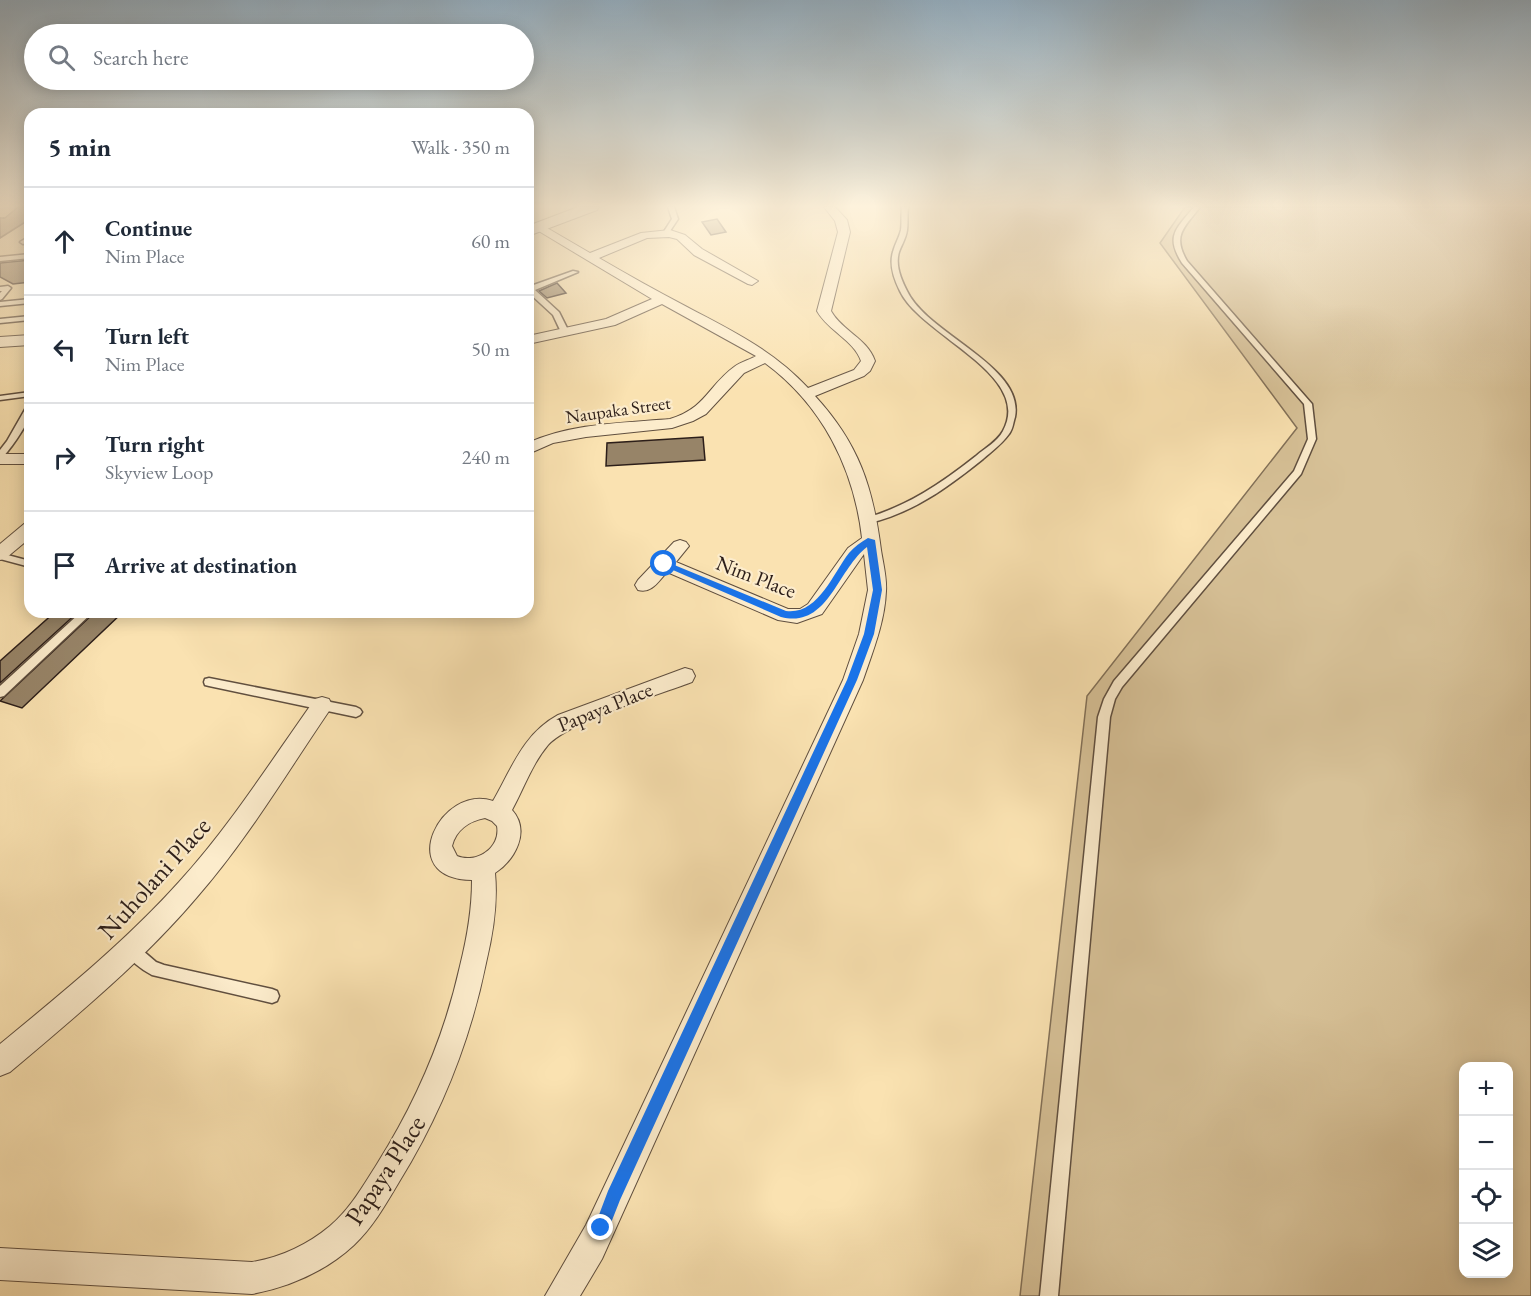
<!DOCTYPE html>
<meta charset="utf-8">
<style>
:root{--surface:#fff;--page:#f2f2f3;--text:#1f2937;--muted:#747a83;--line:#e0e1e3}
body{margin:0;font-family:"EB Garamond",serif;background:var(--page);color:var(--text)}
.controls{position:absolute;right:18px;bottom:18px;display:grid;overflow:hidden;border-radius:12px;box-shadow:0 3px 15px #0003}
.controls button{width:54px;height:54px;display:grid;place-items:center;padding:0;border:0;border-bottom:2px solid var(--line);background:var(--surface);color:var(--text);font:30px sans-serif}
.stop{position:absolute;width:18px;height:18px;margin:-14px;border:4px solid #1a73e8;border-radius:50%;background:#fff}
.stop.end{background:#1a73e8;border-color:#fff;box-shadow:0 2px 6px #0008}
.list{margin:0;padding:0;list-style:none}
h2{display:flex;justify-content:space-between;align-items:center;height:78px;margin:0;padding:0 24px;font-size:26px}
h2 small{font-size:20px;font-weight:400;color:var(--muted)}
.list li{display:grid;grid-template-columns:39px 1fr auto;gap:18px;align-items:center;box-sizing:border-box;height:108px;padding:0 24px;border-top:2px solid var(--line)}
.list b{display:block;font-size:22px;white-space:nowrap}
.list p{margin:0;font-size:20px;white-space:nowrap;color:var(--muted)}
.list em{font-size:20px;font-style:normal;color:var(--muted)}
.icon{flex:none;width:33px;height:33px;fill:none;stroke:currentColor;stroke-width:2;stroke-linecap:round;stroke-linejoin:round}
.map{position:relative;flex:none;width:1531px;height:1296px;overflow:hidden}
.search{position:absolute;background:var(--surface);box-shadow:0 3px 15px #0003;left:24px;top:24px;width:510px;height:66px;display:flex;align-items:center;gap:15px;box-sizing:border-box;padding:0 21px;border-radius:33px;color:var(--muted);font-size:22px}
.panel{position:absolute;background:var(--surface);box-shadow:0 3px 15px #0003;left:24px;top:108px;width:510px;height:510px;border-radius:18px}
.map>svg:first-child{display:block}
.green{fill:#d7c197;stroke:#827058;stroke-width:1.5;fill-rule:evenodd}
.building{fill:#978468;stroke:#2c1e19;stroke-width:1.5}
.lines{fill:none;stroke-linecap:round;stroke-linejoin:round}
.service-casing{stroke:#604f3f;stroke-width:3}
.minor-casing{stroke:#604f3f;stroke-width:2}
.tertiary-casing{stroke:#604f3f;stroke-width:2}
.path{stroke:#2c1e19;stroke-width:2;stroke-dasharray:1 2;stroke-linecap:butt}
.service{fill:#fceccc;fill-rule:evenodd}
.minor{fill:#fceccc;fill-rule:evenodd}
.tertiary{fill:#fceccc;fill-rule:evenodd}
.route{fill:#1a73e8}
.labels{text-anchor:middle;stroke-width:4.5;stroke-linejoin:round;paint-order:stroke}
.far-street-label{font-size:18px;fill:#2c1e19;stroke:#fceccc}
.street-label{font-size:21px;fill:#2c1e19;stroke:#fceccc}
.near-street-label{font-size:26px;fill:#2c1e19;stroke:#fceccc}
</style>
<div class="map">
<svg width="1531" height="1296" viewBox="0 0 1531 1296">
<rect width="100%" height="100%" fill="#fae2b1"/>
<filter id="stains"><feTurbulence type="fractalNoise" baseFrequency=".00333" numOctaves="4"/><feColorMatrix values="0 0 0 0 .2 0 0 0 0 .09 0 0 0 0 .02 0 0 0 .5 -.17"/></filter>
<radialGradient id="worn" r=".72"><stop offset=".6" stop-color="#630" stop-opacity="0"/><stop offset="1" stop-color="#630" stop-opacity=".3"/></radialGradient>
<!-- green -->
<path class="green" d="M1185,207H1531V1296H1020L1087,696L1297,428L1160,243ZM1464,1066H1508V1274H1464Z"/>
<!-- building -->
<g class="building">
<polygon points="18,207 30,207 30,219 0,238 0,218 5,218"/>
<polygon points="717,219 726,232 711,235 702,222"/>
<polygon points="30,260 30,282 13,284 0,277 0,263"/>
<polygon points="557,283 566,293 547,298 539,291"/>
<polygon points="703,437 705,460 606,466 607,443"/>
<polygon points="55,612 78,612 0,683 0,661"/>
<polygon points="95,612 123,612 22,708 0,701"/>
</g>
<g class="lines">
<defs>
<g id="service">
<polygon points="668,207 674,207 678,219 668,234 666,235 663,233 672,219"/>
<path d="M902,207H908C907,215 908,223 907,230C906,238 902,244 899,252C895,265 901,279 907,291C927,334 1025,366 1015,417C1013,423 1013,429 1009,434C1002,444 992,451 983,459C948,487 913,513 869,523L864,520L866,518C908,506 942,483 976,456C985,448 997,442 1003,431C1034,374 921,336 900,291C894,279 889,265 893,252C895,244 899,238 901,230C902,223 901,215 902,207Z"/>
<path d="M1194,207H1200C1184,228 1172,235 1187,261L1312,404L1316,439L1301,474L1122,687L1115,699L1110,717L1058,1296H1040L1098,717L1104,699L1114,681L1294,471L1308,439L1304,404L1182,263C1165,236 1176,229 1194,207Z"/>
<polygon points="30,236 30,241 23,244 20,242"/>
<polygon points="30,254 30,258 0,261 0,257"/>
<polygon points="573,271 578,272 535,290 559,312 569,332 565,334 561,332 553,315 528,292 528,287"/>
<polygon points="8,286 11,288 2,299 0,300 0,293 2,291 0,291 0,287"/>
<polygon points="30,299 30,303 0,306 0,302"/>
<polygon points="30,316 30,320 0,323 0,319"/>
<polygon points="30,392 30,396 0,400 0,396"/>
<path d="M27,406H30C30,409 31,412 30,415C27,425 8,454 0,459V450L7,441Z"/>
<polygon points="0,553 30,561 30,567 0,559"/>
<polygon points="81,612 93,612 4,696 0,697 0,686"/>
<polygon points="209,678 356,707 360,709 362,712 360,715 356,717 209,686 205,685 204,682 205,679"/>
<path d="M130,942L135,944L156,962L164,965L272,989L277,991L279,996L277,1001L272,1003L152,975C142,970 128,959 123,949L125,944Z"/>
</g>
<g id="minor">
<path d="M824,207H835L847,220L850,232L831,311C842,331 867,338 875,361L870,371L864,376L815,396C859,444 873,487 881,550C883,563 887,578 886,591C885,621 873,651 863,680L602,1259L580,1296H545L586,1225L843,680L859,634L868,590L864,554L822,614L797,623L778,620L667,572C658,582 651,594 638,590L635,585L638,580L674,542L680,540L686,542L689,546L676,562L788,609H800L808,604L848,548L862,538C854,468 822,405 765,363L744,373L706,414L693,421L672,428L586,437L553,443L528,454V443C571,423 624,423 670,419C706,408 708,386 734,367C740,362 749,360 756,356L662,304L615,325L528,344V336L606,319L652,299L532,227L534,225H542L590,253L641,233L670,230L685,235L702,249L758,281L752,285L748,284L694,255L677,239L669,237L647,238L599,258C628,275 657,291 687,307C731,330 774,351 808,388L854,370L861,361C854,340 828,331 817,311L838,232L835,221Z"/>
<rect x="0" y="454" width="30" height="10"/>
<polygon points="30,522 30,538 6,558 0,560 0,544 24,524"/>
<path d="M685,668L692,670L695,676L692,682C658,695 570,721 548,745C532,764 524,788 512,810C531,831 515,860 495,873C498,903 493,934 486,963C470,1042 441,1114 399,1182C386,1204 373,1227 354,1245C326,1271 289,1287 252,1294L0,1280V1248L252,1262C282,1257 307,1245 330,1226C350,1209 363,1186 377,1164C416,1102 444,1038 460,966C467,938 472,910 472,880C393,879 441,783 493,801C512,768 523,734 558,715ZM485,818L492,821L497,826C501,848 476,864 457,856L452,846C456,830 469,821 485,818Z"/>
<path d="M322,697L329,699L332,705L329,711C286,774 247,840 197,897C142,962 75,1017 10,1072L0,1076V1044C62,993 125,942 179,882C230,826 271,761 315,699Z"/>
</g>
<g id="tertiary">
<polygon points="578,207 599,207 597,210 528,236 528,226"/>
<polygon points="30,335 30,345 0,347 0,337"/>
</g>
</defs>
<!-- service casing -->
<use href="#service" class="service-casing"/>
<!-- minor casing -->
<use href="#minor" class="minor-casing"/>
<!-- tertiary casing -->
<use href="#tertiary" class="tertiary-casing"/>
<!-- path -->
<polyline class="path" points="0,218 6,218"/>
<!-- service -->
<use href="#service" class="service"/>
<!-- minor -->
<use href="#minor" class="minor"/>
<!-- tertiary -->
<use href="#tertiary" class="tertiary"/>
</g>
<!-- sky -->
<linearGradient id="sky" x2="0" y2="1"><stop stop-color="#93acbd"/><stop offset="0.53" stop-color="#fdf2dc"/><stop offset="1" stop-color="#fdf2dc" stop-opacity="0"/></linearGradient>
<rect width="1531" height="389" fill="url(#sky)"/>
<!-- route -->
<path class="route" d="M868,538L875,540L882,590L874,634L857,680L620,1200L607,1233L601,1235L596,1233L594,1228L608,1191L847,680L864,634L873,590L867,547C837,570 828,629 781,617L659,564L667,562L786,611C818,615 832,575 849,553C854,547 861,542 868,538Z"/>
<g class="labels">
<!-- far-street labels -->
<g class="far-street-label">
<text transform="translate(618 410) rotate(-8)" y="6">Naupaka Street</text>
</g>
<!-- street labels -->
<g class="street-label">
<text transform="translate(756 577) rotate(21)" y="7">Nim Place</text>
<text transform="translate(605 707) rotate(-22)" y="7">Papaya Place</text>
</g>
<!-- near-street labels -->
<g class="near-street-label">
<text transform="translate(154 878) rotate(-48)" y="9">Nuholani Place</text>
<text transform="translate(385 1170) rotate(-57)" y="9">Papaya Place</text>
</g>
</g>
<rect width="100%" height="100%" filter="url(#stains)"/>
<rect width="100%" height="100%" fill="url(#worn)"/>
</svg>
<div class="controls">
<button>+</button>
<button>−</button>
<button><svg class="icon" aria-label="locate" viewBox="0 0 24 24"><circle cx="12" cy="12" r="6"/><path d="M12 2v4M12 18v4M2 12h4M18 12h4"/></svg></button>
<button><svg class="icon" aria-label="layers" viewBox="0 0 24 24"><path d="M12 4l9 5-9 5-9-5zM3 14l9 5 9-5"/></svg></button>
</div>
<div class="stop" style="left:664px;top:564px"></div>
<div class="stop end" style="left:601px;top:1228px"></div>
<div class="search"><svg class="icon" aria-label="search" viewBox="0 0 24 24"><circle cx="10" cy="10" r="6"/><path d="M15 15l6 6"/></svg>Search here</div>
<section class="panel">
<h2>5 min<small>Walk · 350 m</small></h2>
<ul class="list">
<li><svg class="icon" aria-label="ahead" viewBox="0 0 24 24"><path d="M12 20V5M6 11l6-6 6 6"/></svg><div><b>Continue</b><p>Nim Place</p></div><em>60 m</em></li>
<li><svg class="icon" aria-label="left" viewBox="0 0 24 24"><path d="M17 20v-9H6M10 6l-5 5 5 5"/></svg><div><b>Turn left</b><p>Nim Place</p></div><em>50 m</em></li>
<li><svg class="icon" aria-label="right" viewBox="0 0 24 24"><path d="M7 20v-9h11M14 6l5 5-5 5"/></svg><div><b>Turn right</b><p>Skyview Loop</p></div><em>240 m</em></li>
<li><svg class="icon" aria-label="arrive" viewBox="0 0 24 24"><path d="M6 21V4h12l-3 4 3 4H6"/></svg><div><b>Arrive at destination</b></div></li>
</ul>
</section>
</div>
